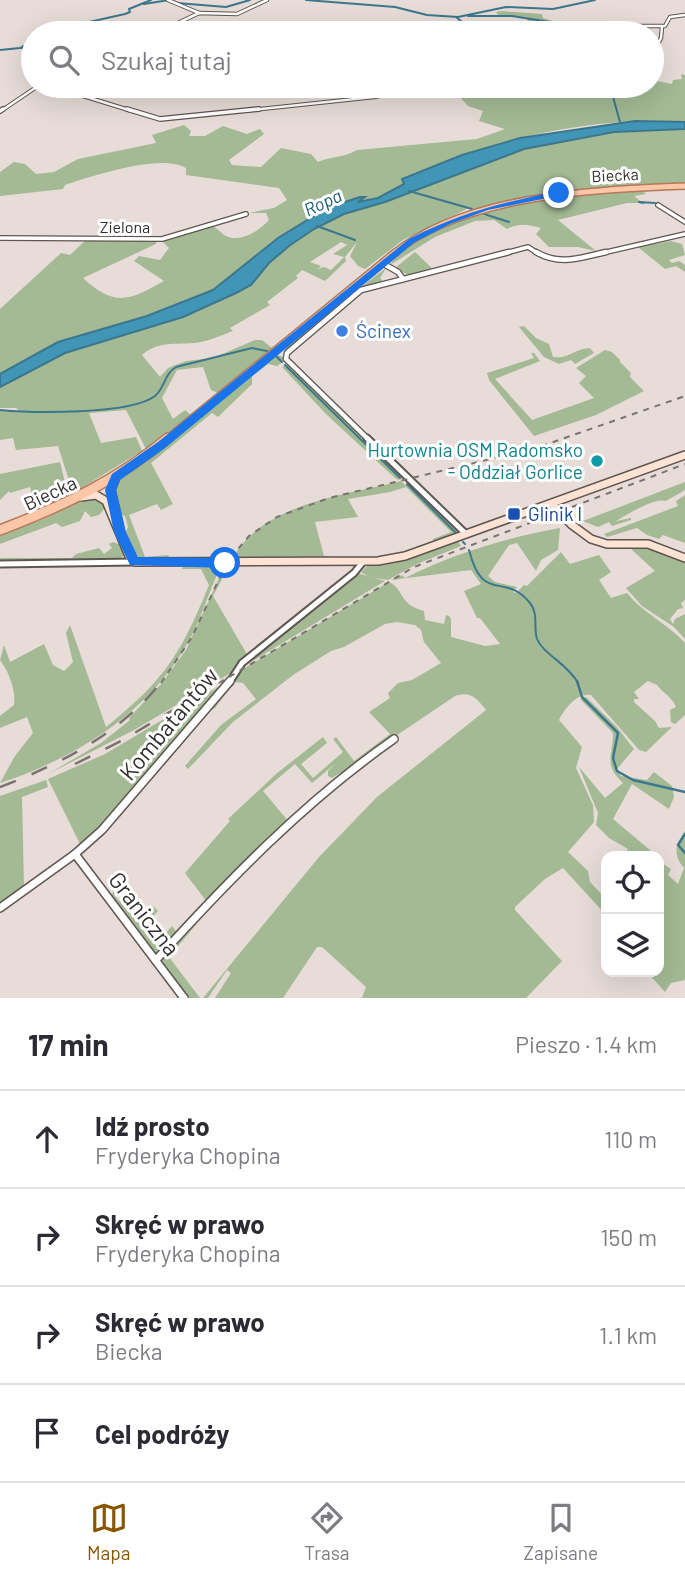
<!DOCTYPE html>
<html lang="pl">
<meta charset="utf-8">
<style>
:root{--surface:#fff;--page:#f2f2f3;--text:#2b2b33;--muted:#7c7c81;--line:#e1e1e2;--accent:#895600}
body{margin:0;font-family:Barlow,sans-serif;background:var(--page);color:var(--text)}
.controls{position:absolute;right:21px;bottom:21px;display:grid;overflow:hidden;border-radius:14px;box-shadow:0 7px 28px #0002}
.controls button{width:63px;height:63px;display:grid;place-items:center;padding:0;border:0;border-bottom:2px solid var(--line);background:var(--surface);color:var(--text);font:35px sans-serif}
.stop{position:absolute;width:21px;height:21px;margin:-16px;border:5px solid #1a73e8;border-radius:50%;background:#fff}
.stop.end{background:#1a73e8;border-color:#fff;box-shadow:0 2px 7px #0008}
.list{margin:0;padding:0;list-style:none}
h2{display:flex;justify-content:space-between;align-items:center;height:91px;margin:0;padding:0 28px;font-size:30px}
h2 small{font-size:23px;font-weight:400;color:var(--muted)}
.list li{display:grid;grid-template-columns:46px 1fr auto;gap:21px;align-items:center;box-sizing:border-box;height:98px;padding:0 28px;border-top:2px solid var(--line)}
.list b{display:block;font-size:26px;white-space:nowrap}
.list p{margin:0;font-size:23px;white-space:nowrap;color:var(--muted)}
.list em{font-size:23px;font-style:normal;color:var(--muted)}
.icon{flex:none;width:38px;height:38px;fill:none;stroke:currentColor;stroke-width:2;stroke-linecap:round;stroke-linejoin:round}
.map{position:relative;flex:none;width:685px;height:998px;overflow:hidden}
.search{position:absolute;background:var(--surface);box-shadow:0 7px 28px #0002;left:21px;right:21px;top:21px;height:77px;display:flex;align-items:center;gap:18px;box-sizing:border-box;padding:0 24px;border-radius:38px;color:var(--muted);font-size:26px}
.sheet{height:483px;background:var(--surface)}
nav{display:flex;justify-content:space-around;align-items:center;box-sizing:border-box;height:98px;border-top:2px solid var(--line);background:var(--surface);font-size:19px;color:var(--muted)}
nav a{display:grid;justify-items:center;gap:4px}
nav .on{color:var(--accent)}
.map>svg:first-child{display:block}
.green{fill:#a3ba95;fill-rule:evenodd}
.water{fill:#4196b7;stroke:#3c778d;stroke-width:2}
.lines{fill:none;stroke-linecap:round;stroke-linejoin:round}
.stream-far1{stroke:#3c778d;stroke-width:2}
.stream{stroke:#3c778d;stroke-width:2.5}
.street-far4-casing{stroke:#5f5551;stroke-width:4.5}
.street-far3-casing{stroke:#5f5551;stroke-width:6}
.street-far2-casing{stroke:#5f5551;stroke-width:7}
.street-far1-casing{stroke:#5f5551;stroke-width:9}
.street-casing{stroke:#5f5551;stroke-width:10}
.secondary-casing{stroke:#5f5551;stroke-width:10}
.primary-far2-casing{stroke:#b47958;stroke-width:8}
.primary-far1-casing{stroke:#b47958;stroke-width:9}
.primary-casing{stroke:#b47958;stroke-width:12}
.street-far4{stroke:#fff;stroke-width:2.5}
.street-far3{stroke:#fff;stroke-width:3.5}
.street-far2{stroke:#fff;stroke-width:4.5}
.street-far1{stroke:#fff;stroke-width:5}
.street{stroke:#fff;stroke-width:7}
.secondary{stroke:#fee3d4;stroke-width:7}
.primary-far2{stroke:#fcc7a9;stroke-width:5}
.primary-far1{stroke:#fcc7a9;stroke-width:6}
.primary{stroke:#fcc7a9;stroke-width:9}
.rail-far1{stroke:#7a7470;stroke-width:2;stroke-dasharray:6 6;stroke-linecap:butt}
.rail{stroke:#7a7470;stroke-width:2.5;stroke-dasharray:17 17;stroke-linecap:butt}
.route{fill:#1a73e8}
.shop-dot{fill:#3f7fe0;stroke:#fff;stroke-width:2.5}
.culture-dot{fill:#0f9aa8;stroke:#fff;stroke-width:2.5}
.transit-dot{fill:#1a4fb4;stroke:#fff;stroke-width:2.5}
.labels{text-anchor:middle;stroke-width:6;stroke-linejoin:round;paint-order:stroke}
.far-street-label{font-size:16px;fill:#322e2c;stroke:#fff}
.far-water-label{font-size:18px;font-style:italic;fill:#185a72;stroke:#fff}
.shop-label{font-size:19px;fill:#366cbe;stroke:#fff;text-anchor:start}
.culture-label{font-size:19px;fill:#0d838f;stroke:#fff;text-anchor:end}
.street-label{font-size:19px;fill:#322e2c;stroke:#fff}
.transit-label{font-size:19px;fill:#164399;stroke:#fff;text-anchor:start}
.near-street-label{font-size:23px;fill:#322e2c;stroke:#fff}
</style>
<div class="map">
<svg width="685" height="998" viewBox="0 0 685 998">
<rect width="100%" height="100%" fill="#e7dcd7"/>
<!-- green -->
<g class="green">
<path d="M501,11L542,14L543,18L556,22L627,27C607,42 583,29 562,26C550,24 539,23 528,22L527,17L498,15L496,12Z"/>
<path d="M681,74L685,75V122C610,117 533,131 463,155C442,162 423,172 403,179L404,184L378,198L356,202L364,197L327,208L278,238L213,290L147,316L58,342L0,374V309L61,253L70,255L86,240L156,241V244L83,278C115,308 130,300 164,281L134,261L139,256L160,260L169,248L163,242L166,240L211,225C217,228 221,233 226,236C241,243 259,231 269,220L266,213H249L274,208L287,200L279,188L186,175V168C160,153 93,176 65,185L63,189L0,196V172L14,162L25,164L36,174L54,172L78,159L156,143L152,135L184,125L191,131L189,136H205L223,126L247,134L260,129L264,134L229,160L232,165L261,167L281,148L311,154L318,162C331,156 344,158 357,150L477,139L505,129L479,121L483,111L468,106L455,92L478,86H652V80L672,84L673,80L682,79Z"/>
<polygon points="136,86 232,86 263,95 253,95 232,88 212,91 194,88 178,93"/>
<path d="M667,128L685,129V184L558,192L476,209L469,208L403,240L365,269L358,266L350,256L357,242L345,257L346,261L325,281L302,270L296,276L298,278L267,302L270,305L230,328L233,331C222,335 211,340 201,342C180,346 160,339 142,355L160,377L168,368L186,361L213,358L255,340H262L272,348L218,393L211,390L203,367L177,370L162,398L173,419L185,410L191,415L146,449L126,410L89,413L101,443L136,437L142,451L73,493L58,446L16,450L13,438L0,440V411H19L16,408H0V388L8,384L9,380L24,375L65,353L183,317L236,293L251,285L269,263L289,246L314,229L344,214L385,202L523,149L614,132ZM341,242L347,245L333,254L344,257L331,270L324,267L318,269L321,266L310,262Z"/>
<path d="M642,190L646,194L634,196L643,203H627L558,220L596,251L578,247H549L536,234L541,228C528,224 518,223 507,229L494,220L475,221L435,237L390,265C403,244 454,222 478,213L487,217L481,212L531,199Z"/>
<polygon points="671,241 682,244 685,255 669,260 672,263 679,261 685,265 685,272 676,266 665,269 638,247"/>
<polygon points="415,252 434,270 410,276 395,268"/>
<polygon points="386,268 380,278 385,283 360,290 288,350 281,348"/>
<path d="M524,326L536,338L549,344L553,357C567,360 576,348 590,348L594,353L575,364L571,360L559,364L544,357L519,327Z"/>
<polygon points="605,350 612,352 620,360 620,362 631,373 630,377 644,391 596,415 534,436 489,380 487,373 534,358 531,353 534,353 540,361 495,379 532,420 594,398 579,383 586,376 576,368"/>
<polygon points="276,354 284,358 284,361 277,366 268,364 252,376 252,384 218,417 212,413 151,463 173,504 161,510 157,504 129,515 145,557 169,555 168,558 139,558 125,534 128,527 125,516 120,515 114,487 116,482 154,455"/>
<polygon points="289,364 405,477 398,480 395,478 326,414 282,367"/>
<polygon points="60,462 68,495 37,510 30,487 10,493 9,491 0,500 0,474"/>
<path d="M401,481L405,485L410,482L457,529L458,533L434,541L433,539L451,532L406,487L390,492L348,499L358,517L315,522L324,556L349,558H233C263,503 346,495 401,481Z"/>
<path d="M685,482V490L666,501C654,497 627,515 616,521L631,518V520L612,526L609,522L598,527L583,521Z"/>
<polygon points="685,495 685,543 663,535 659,539 647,535 637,528 607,537 604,534 678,506 676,501"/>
<polygon points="88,497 104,502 104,509 99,515 91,517 85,511 80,521 62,527 56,523 0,544 0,533 44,519"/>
<path d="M560,528L558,550L541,560L536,571L517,543L509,545L488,576L495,582L517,587L513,592L516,593L524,585L527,586L561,552L570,564L599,555L611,572L599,580L611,598L627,593C644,614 667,623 685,643V715L675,724L671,722L670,710L676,707C673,698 662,692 657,685L648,681L634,692L639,699H634V702L655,721L659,728L672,727L646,752L639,750L591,695C577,693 565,708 559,720L582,747L576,768L593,805L594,822L568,852L588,871L590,882L606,899V915L563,868L545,879L515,907V910L562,961L526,998H362L366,987L322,947H317L283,998H215L231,973L227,970L208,998H203L319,857L377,797L486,710C476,698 471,691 455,696L375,750L320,793L342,772L332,778L328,776V771L335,764L312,783L295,764L263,791L289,822L207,902L185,873L230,821L228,819L276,774L323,737L327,743L301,764L313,778L343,752L333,739L336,737L354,761L390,734L369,712L390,698L388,693L398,683L412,680L441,663L424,642L421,630L415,625L397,622L385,624L344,647L331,651L293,675L233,722L188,769L185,766L221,725L256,699L243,683L235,682L214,709L212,708L238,672L389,582C405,590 398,604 424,611L425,620L444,624L446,615L449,616L451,619V637L485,646L500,644L480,618H477L464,591L481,584L471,570L391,580L402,575L405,578C455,553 505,538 560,528Z"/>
<polygon points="458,541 461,546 417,564 388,580 369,577 361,572 368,565 400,561"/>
<polygon points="113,542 121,545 126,554 117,561 0,562 0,558 72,558 76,554 99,548 104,554 112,548 109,544"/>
<polygon points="642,548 655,550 685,562 685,600 681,603 683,608 678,609 670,619 673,624 675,619 685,614 685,639 674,627 642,606 626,588 655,571 631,549"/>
<path d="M222,565C209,589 203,615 190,639C151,711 77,758 0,783L15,756L33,733L27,717L0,728V716L14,705C16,690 9,672 0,660L4,645L10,662L44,644L53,665L64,671L73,662L66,633L70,625L106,727C165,680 181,654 209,585L201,569H182L183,567Z"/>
<polygon points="225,565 231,565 232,568 228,568 213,596 248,656 234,671 134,730 48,774 101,743 130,720 129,718 161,684 186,650"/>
<polygon points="357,573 385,581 241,668"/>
<polygon points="228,681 97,830 81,846 48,779 105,754"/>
<path d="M586,697L616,726L634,749L617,769L621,776L647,780L654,772L672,786L674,797L669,809L632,784L613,819L657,856H624L628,849L609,838L596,825L598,813L579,767L605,798L623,783C603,764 613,757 613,733L580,699Z"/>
<polygon points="46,780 48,787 22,797 24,888 0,906 0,796"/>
<path d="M685,831V980L671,983L665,992L647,972H659V857L662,863L671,869L668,875L678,884L684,868C673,855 675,845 685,831Z"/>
<polygon points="115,890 114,895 138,922 153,906 158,911 143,927 157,943 172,926 178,934 160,955 155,954 110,896"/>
<polygon points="209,909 169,957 200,998 187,998 162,963 163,958"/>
</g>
<!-- water -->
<polygon class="water" points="635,121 685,122 685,129 614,132 524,149 385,202 344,214 314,229 289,246 269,263 251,285 236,293 183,317 65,353 0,387 0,374 58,342 147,316 213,290 278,238 327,208 360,197 365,197 358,202 378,198 404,184 402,179 462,155 520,138"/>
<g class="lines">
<!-- stream-far1 -->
<g class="stream-far1">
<polyline points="306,0 395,7 427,15 458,17 506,7 553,9 595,0"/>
<polyline points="177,3 226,7 250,0"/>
<polyline points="144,4 169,0"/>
<polyline points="468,16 512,16 569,25 615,26"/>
<polyline points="456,17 467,26 493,33"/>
<polyline points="59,33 80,24 125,14 130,12 129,9 151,0"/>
<polyline points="21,48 33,47"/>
<polyline points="0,50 20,48 33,40"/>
<polyline points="149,86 204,86 247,92"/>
<polyline points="610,86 620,122"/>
<polyline points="409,191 472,209"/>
<polyline points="643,203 639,202 655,203"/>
<polyline points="481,213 509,222"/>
<polyline points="317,226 355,240"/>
<polyline points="275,355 282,362"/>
<polyline points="285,365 400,478"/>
<path d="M0,410C31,413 130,415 155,396C165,388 164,374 176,367L252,348L267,351"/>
<polyline points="407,484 455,532"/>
<polyline points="463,542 465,544"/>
<path d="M469,550C483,605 504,571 530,603C539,614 533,627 537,639C543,654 568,664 578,683"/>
</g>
<!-- stream -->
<g class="stream">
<polyline points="577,681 582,697 618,733 613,758 617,771 633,780 685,792"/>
<polyline points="685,834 678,845 685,853"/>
</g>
<defs>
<g id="street-far4">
<polyline points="168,0 199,13"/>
<polyline points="157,33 199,13 237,14 267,0"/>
<polyline points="618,33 635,26 665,26 670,17 685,15"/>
<polyline points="652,56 661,38 662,27"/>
<polyline points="51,86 132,111"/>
<polyline points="1,111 38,86"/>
<polyline points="242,111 374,97 427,86"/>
</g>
<g id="street-far3">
<polyline points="127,109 160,119 259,109"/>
<polyline points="0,111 3,109"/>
<polyline points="658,205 685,222"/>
<polyline points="0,238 162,239 246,214"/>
<polyline points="502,254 528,247 539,254"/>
<polyline points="598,254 685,234"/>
</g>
<g id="street-far2">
<path d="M536,252C560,266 580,258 606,252"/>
<polyline points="382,263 398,272 403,279"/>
<polyline points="369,440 286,359 287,353 361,290 509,252"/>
</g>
<g id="street-far1">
<polyline points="367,438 466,534"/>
<polyline points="0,564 135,562"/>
<polyline points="229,683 242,663 354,573 363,562"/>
</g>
<g id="street">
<polyline points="75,854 184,998"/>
<polyline points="0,908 75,854 102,830 230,681"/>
<path d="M156,960C230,879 304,802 394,739"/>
</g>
<g id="secondary">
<polyline points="116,477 111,490 119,525"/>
<polyline points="81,497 96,495 106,501 129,556 135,562 378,561 405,556 685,455"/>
<polyline points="552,504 572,525 591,539 607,544 648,544 685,558"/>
</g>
<path id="primary-far2" d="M393,254C466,194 595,190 685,186"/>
<polyline id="primary-far1" points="166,440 396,252"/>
<path id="primary" d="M0,530C63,506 116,481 168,438"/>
</defs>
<!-- street-far4 casing -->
<use href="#street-far4" class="street-far4-casing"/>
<!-- street-far3 casing -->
<use href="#street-far3" class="street-far3-casing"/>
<!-- street-far2 casing -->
<use href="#street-far2" class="street-far2-casing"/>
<!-- street-far1 casing -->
<use href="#street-far1" class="street-far1-casing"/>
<!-- street casing -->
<use href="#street" class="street-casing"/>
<!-- secondary casing -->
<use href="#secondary" class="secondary-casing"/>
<!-- primary-far2 casing -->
<use href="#primary-far2" class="primary-far2-casing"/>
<!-- primary-far1 casing -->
<use href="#primary-far1" class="primary-far1-casing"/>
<!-- primary casing -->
<use href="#primary" class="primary-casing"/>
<!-- street-far4 -->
<use href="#street-far4" class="street-far4"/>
<!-- street-far3 -->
<use href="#street-far3" class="street-far3"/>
<!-- street-far2 -->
<use href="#street-far2" class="street-far2"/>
<!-- street-far1 -->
<use href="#street-far1" class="street-far1"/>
<!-- street -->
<use href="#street" class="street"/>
<!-- secondary -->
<use href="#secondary" class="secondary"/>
<!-- primary-far2 -->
<use href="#primary-far2" class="primary-far2"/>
<!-- primary-far1 -->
<use href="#primary-far1" class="primary-far1"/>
<!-- primary -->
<use href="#primary" class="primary"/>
<!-- rail-far1 -->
<g class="rail-far1">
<polyline points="161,683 192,637 227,562 249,536 277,517 329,498 536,448 685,396"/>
<polyline points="219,683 414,567 685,464"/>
</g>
<!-- rail -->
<g class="rail">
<polyline points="75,764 121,741 222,681"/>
<path d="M0,787C61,764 121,733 162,681"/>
</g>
</g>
<!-- route -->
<path class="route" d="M559,191L562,195L488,210L450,224L415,242L165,448L120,480L116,490L126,532L138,557L225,558L231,563L225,568L130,565L114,532L105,490L112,474L158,442L409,239C462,212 501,203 559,191Z"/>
<!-- markers -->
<circle class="shop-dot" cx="342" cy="331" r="7"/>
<circle class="culture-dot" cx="597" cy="461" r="7"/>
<rect class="transit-dot" x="507" y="507" width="14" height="14" rx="3.5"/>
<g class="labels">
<!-- far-street labels -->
<g class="far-street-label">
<text transform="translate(615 175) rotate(-3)" y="6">Biecka</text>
<text x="125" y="233">Zielona</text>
</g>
<!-- far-water labels -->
<g class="far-water-label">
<text transform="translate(323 203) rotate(-25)" y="6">Ropa</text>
</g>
<!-- shop labels -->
<g class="shop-label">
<text x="356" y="338">Ścinex</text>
</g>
<!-- culture labels -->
<g class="culture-label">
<text x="583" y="457">Hurtownia OSM Radomsko<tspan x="583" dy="22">- Oddział Gorlice</tspan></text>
</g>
<!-- street labels -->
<g class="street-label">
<text transform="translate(50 493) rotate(-25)" y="7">Biecka</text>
</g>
<!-- transit labels -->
<g class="transit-label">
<text x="528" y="521">Glinik I</text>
</g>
<!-- near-street labels -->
<g class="near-street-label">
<text transform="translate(169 724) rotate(-50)" y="8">Kombatantów</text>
<text transform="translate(144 914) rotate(52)" y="8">Graniczna</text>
</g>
</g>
</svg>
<div class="controls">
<button><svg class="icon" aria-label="locate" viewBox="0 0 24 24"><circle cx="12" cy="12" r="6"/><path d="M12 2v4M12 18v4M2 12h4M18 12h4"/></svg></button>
<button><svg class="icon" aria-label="layers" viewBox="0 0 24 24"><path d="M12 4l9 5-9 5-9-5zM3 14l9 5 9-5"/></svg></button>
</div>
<div class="stop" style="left:225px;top:563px"></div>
<div class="stop end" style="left:559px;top:193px"></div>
<div class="search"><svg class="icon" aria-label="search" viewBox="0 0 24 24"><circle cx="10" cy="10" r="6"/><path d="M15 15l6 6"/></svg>Szukaj tutaj</div>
</div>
<section class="sheet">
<h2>17 min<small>Pieszo · 1.4 km</small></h2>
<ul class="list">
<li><svg class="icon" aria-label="ahead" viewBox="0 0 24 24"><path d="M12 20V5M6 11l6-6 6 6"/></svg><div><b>Idź prosto</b><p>Fryderyka Chopina</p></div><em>110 m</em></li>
<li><svg class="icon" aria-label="right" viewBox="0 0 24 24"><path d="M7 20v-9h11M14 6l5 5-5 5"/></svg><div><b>Skręć w prawo</b><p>Fryderyka Chopina</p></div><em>150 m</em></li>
<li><svg class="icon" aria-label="right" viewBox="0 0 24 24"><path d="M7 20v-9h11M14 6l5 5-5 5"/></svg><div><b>Skręć w prawo</b><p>Biecka</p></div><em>1.1 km</em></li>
<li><svg class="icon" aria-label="arrive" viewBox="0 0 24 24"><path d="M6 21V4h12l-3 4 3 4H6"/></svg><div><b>Cel podróży</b></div></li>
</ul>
</section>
<nav>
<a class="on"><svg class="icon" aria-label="map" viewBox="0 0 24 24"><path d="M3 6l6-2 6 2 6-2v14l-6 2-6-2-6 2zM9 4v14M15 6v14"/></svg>Mapa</a>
<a><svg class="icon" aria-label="directions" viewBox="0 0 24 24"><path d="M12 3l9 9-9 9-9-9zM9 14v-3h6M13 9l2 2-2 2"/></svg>Trasa</a>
<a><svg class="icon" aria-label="saved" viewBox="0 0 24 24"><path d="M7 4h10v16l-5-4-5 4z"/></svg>Zapisane</a>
</nav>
